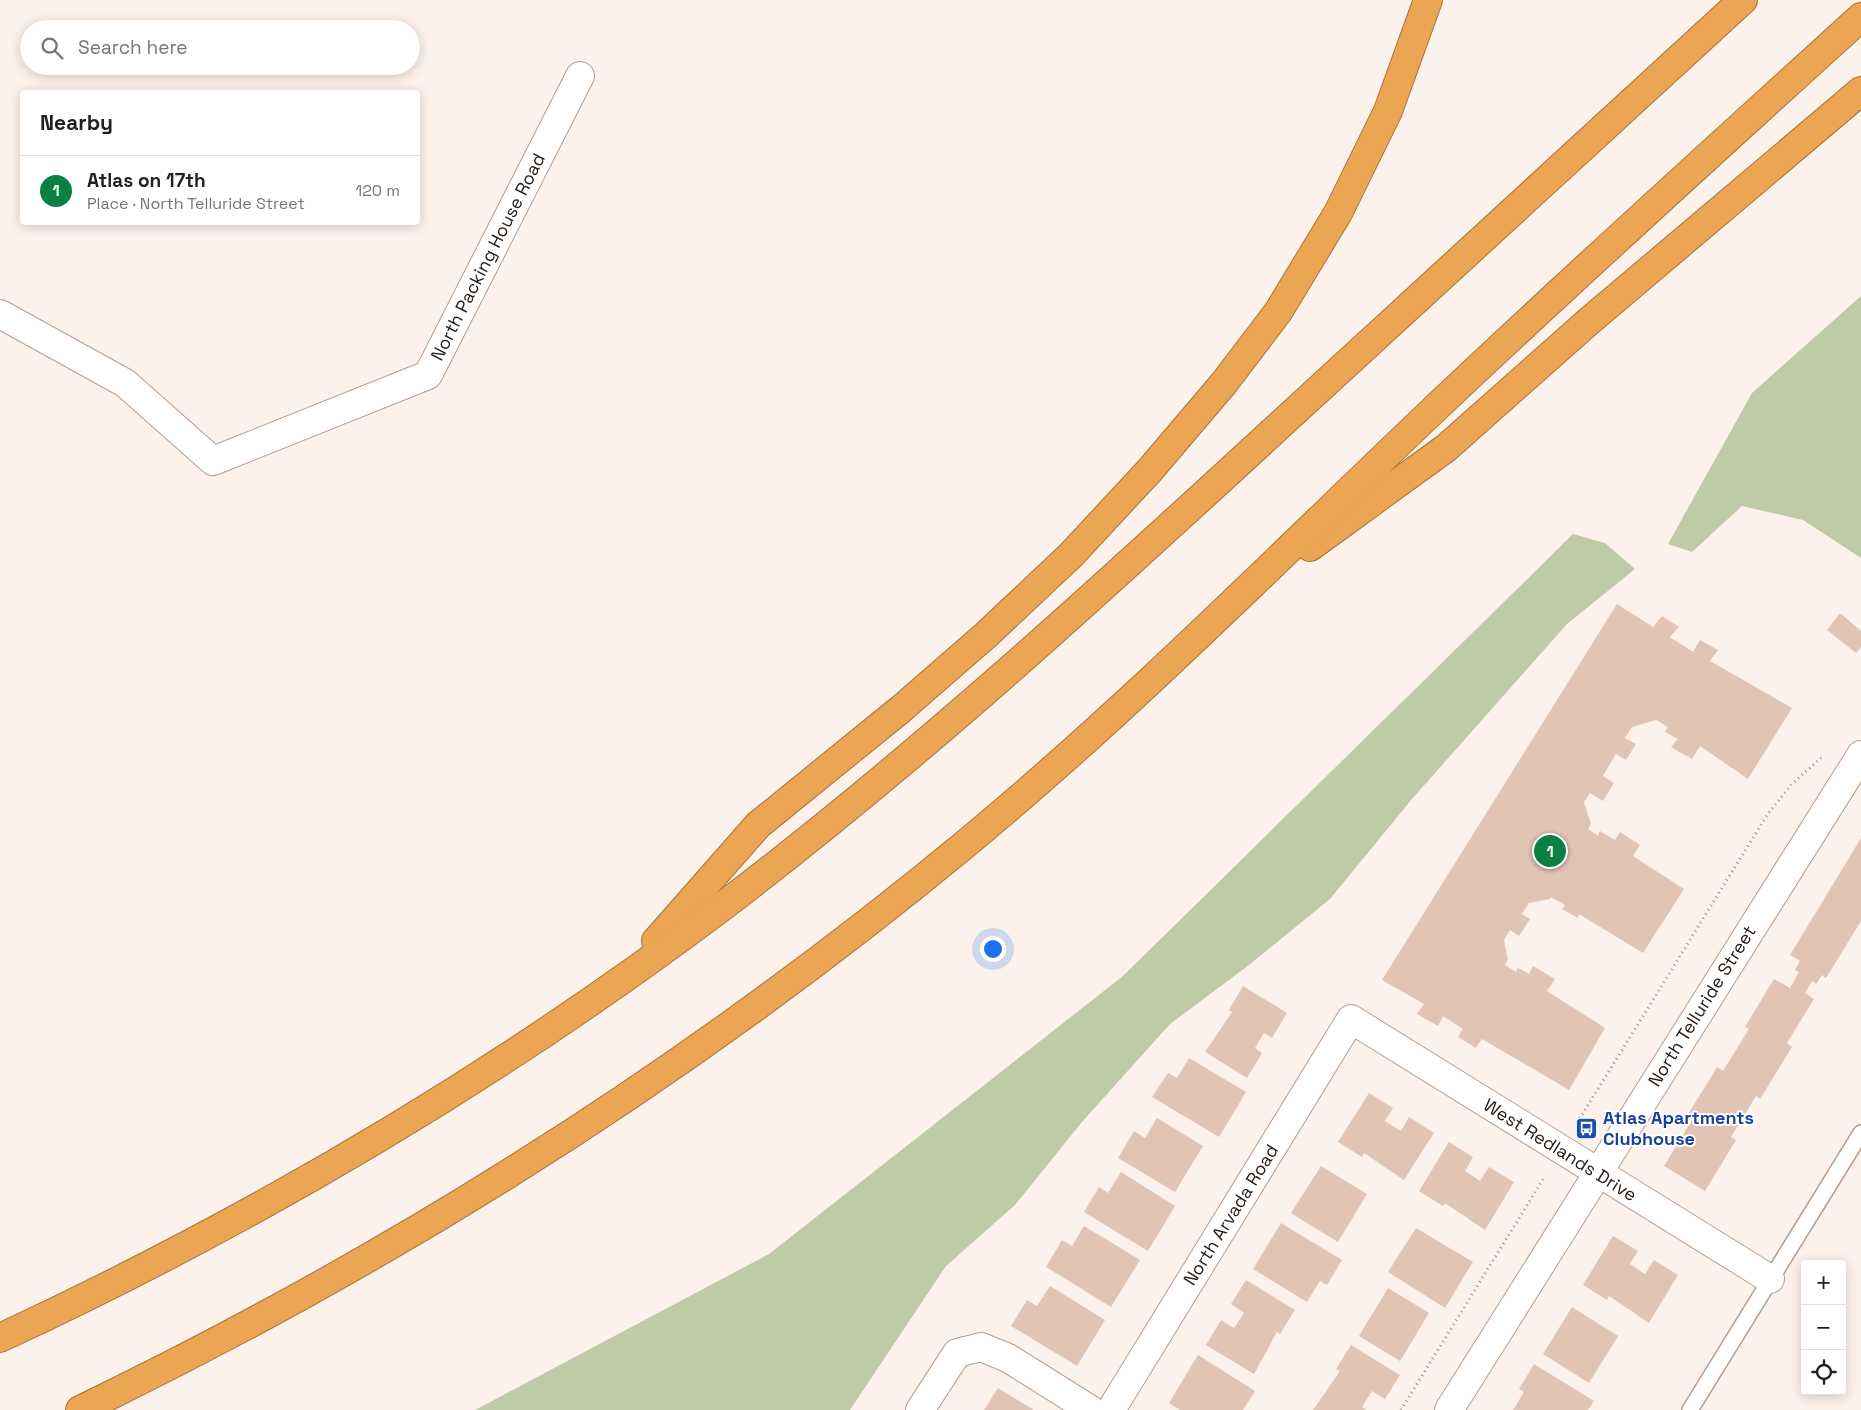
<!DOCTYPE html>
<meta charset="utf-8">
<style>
:root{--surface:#fff;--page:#f2f2f2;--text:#202124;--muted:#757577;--line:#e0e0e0;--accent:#0b8043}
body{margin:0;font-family:"Space Grotesk",sans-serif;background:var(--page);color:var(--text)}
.controls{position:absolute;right:15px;bottom:15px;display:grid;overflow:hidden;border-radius:5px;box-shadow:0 2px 12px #0003}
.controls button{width:45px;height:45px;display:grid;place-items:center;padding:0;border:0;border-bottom:1px solid var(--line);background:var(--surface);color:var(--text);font:25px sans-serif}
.you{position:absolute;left:992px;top:948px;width:18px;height:18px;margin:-12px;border:4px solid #fff;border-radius:50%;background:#1a73e8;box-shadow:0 0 0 8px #1a73e833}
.badge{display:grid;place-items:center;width:32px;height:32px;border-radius:50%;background:var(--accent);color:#fff;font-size:16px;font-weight:700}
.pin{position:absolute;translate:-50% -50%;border:2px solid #fff;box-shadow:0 1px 5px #0006}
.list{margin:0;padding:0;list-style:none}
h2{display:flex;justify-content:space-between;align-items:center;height:65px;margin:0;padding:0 20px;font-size:21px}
h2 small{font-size:16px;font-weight:400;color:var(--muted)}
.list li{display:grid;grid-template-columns:32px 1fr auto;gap:15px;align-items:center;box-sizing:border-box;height:70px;padding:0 20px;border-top:1px solid var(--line)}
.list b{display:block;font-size:19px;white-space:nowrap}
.list p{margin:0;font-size:16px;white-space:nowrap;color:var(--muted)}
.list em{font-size:16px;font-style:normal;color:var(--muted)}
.icon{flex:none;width:28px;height:28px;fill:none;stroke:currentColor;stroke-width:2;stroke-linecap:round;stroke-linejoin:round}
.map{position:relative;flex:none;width:1861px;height:1410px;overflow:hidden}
.search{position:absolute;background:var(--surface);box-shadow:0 2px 12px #0003;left:20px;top:20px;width:400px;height:55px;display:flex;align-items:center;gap:12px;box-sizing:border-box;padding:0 18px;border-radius:28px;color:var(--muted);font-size:19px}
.panel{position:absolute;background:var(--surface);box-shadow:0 2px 12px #0003;left:20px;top:90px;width:400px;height:135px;border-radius:5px}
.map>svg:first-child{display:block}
.green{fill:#bfcaa8}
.building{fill:#e0c4b4}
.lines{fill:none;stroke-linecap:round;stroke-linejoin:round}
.service-casing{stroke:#b79d8d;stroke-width:18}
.minor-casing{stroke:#b79d8d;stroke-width:30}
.motorway-casing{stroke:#a6743c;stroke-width:30}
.path{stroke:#9c918a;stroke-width:3;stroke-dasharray:1 4;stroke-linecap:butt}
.service{stroke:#fff;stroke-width:15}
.minor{stroke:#fff;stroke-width:28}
.motorway{stroke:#eca552;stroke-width:28}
.labels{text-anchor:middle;stroke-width:4;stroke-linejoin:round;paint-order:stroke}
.street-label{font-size:18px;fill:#241a14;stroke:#fff}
.transit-label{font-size:18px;font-weight:bold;fill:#164399;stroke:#fff;text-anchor:start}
</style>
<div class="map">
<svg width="1861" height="1410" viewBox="0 0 1861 1410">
<rect width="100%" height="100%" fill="#fdf2eb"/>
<!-- green -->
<g class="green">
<polygon points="1861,296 1861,558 1803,520 1742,506 1692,552 1668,544 1752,393"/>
<polygon points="1573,534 1605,543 1635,569 1567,624 1412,799 1330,899 1249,965 1170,1024 1082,1122 1015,1205 946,1266 850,1410 475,1410 769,1254 1123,976"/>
</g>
<!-- building -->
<g class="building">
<polygon points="1617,604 1653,627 1662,616 1679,627 1670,637 1693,652 1700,640 1718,650 1710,661 1792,708 1748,779 1700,746 1692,759 1671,747 1678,739 1665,732 1668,727 1656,720 1632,727 1625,738 1636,744 1626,760 1616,754 1603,776 1614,783 1603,801 1590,793 1584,802 1591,824 1588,829 1598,836 1600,831 1615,840 1620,832 1640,845 1633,856 1684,889 1643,953 1579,914 1578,918 1562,909 1565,905 1551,897 1550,899 1529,903 1522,914 1530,919 1519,936 1510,930 1504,940 1508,960 1505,965 1516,972 1518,968 1529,974 1533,966 1555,979 1547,991 1605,1028 1569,1090 1482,1039 1476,1048 1458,1037 1463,1029 1443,1016 1438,1026 1417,1014 1424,1004 1382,980"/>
<polygon points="1840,613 1861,631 1861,647 1856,653 1827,630"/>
<polygon points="1861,838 1861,921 1826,978 1822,975 1816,984 1812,981 1805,993 1814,999 1787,1043 1792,1047 1760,1099 1756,1096 1731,1137 1736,1140 1705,1191 1664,1166 1692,1120 1687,1116 1717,1067 1723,1071 1749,1029 1745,1027 1774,979 1790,988 1799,972 1795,970 1800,961 1790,955"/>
<polygon points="1243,986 1287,1013 1272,1038 1264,1033 1255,1048 1262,1053 1247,1078 1205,1052 1232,1012 1229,1010"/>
<polygon points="1189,1058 1246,1092 1219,1137 1152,1097 1168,1073 1177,1078"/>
<polygon points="1369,1093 1393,1108 1385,1121 1401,1131 1409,1117 1434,1133 1404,1180 1364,1153 1362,1157 1338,1142"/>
<polygon points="1157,1118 1203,1146 1175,1192 1118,1158 1134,1131 1145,1138"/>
<polygon points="1449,1142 1473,1157 1465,1171 1480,1181 1489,1167 1514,1182 1485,1230 1445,1203 1443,1206 1419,1191"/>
<polygon points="1321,1166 1367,1194 1338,1242 1291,1213"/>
<polygon points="1121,1172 1175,1206 1148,1251 1084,1212 1099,1187 1108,1193"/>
<polygon points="1281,1223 1342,1260 1327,1285 1320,1281 1307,1302 1253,1269"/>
<polygon points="1084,1226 1140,1260 1111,1307 1046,1267 1062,1240 1072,1246"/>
<polygon points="1416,1228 1473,1262 1445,1308 1388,1272"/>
<polygon points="1613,1236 1638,1251 1630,1264 1645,1274 1654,1260 1678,1275 1649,1323 1609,1296 1607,1300 1583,1285"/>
<polygon points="1246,1280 1295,1310 1280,1334 1277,1332 1254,1374 1206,1345 1221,1320 1234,1328 1244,1313 1231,1304"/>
<polygon points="1050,1286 1105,1320 1077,1366 1011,1326 1027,1300 1037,1306"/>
<polygon points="1388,1288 1429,1313 1400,1361 1359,1336"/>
<polygon points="1572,1307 1618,1336 1589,1383 1543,1354"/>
<polygon points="1351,1345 1400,1375 1385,1399 1372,1391 1362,1407 1367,1410 1313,1410 1340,1371 1336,1369"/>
<polygon points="1198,1355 1255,1391 1243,1410 1180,1410 1169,1403"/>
<polygon points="1534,1364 1594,1401 1588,1410 1513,1410 1524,1392 1519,1389"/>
<polygon points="998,1388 1034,1410 984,1410"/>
</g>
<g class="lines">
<defs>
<polyline id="service" points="1690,1410 1861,1133"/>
<g id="minor">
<polyline points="0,314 125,383 213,461 428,375 580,76"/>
<polyline points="920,1410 957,1353 981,1347 1008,1358 1091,1410"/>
<polyline points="1111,1410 1351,1019 1770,1279"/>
<polyline points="1449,1410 1861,755"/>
</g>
<g id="motorway">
<polyline points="1310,547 1446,448 1588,322 1861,91"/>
<polyline points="656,941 758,825 901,709 986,635 1071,555 1150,470 1224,383 1278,312 1338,213 1388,111 1428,0"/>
<path d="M0,1338C254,1220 499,1075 723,906C915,760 1092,598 1269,435C1427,290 1585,145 1743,0"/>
<path d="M80,1410C395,1258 693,1069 963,846C1124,713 1273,563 1424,419C1567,283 1715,150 1861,17"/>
</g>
</defs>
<!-- service casing -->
<use href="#service" class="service-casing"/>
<!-- minor casing -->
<use href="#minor" class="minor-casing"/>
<!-- motorway casing -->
<use href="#motorway" class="motorway-casing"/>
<!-- path -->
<g class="path">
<polyline points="1577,1123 1767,815 1791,785 1823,756"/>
<polyline points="1401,1410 1545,1176"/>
</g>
<!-- service -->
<use href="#service" class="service"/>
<!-- minor -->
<use href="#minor" class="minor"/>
<!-- motorway -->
<use href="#motorway" class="motorway"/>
</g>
<!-- icons -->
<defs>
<symbol id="bus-square" viewBox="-11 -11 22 22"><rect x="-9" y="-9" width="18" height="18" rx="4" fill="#1a4fb4" stroke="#fff"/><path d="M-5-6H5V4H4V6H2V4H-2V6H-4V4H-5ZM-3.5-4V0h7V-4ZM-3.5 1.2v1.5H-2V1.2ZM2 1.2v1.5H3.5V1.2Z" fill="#fff"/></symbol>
</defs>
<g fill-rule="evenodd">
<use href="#bus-square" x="1574" y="1116" width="25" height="25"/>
</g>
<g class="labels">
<!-- street labels -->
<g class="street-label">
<text transform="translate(488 257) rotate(-63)" y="6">North Packing House Road</text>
<text transform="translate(1702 1006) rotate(-58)" y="6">North Telluride Street</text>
<text transform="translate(1560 1150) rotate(32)" y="6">West Redlands Drive</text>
<text transform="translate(1231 1215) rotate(-58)" y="6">North Arvada Road</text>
</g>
<!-- transit labels -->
<g class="transit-label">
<text x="1603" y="1124">Atlas Apartments<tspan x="1603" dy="21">Clubhouse</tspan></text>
</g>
</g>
</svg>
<div class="controls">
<button>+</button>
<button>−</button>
<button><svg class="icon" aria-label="locate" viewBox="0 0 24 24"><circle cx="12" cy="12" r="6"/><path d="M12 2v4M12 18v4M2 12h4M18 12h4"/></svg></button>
</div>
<div class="you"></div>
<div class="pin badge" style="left:1550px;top:851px">1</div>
<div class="search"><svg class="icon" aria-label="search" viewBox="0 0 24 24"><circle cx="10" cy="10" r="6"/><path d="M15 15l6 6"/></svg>Search here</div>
<section class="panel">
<h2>Nearby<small></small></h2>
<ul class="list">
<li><span class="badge">1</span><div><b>Atlas on 17th</b><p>Place · North Telluride Street</p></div><em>120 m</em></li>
</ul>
</section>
</div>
